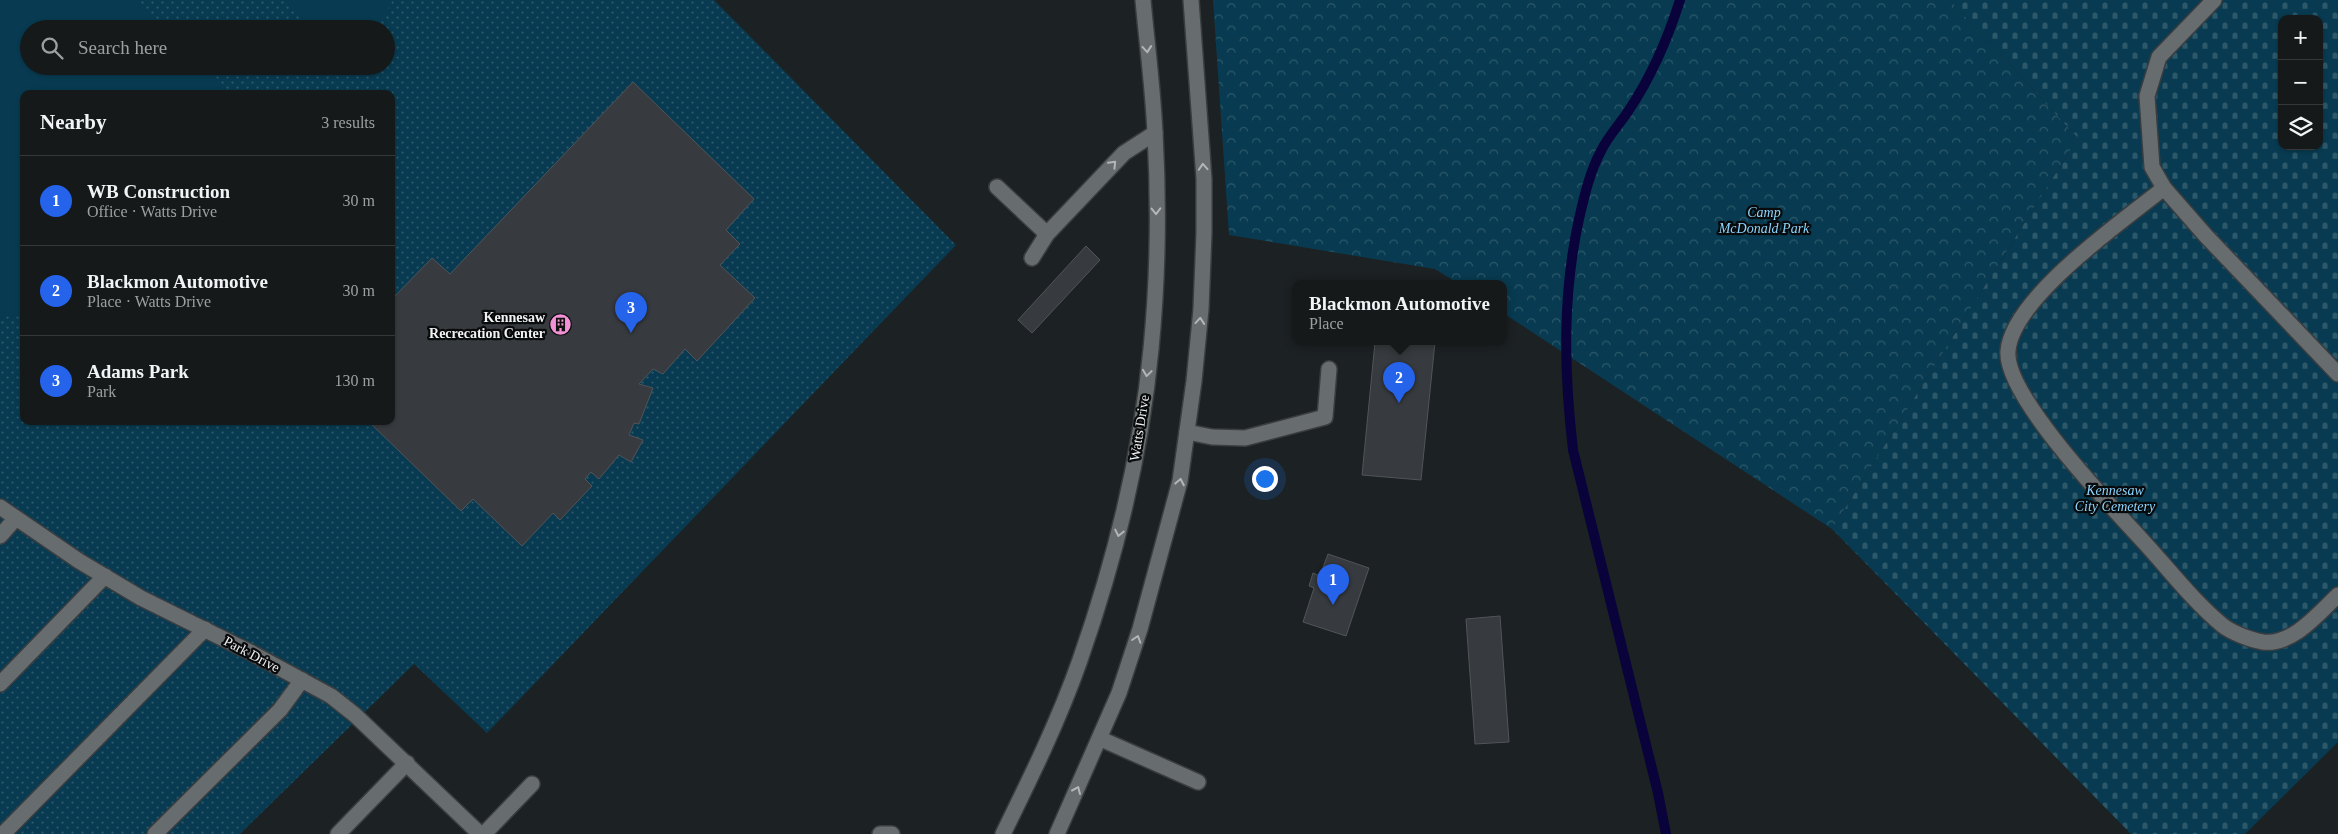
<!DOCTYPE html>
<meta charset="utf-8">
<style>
:root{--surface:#15191a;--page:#1e2223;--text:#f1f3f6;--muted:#9da0a2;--line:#343839;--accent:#2563eb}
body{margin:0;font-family:"Times New Roman",serif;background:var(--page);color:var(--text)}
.controls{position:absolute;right:15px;top:15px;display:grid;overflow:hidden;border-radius:10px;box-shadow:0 1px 4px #0004}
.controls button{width:45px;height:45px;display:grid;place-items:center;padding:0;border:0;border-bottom:1px solid var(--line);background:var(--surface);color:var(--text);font:25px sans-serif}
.you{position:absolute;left:1264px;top:478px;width:18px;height:18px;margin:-12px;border:4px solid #fff;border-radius:50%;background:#1a73e8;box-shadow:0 0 0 8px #1a73e833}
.badge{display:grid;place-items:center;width:32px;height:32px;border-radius:50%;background:var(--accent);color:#fff;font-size:16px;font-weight:700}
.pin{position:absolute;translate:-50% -41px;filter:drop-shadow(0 1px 2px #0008)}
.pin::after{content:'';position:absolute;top:26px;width:18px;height:15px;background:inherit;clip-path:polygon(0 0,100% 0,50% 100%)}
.popup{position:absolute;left:1292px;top:280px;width:215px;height:65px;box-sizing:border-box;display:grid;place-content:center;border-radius:10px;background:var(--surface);filter:drop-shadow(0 1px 4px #0005);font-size:16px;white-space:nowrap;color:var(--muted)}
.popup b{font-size:19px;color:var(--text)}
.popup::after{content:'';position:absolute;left:50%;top:100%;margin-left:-10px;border:10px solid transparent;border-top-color:var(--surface)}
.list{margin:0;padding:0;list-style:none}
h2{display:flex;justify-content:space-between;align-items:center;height:65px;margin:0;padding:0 20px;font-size:21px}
h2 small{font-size:16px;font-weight:400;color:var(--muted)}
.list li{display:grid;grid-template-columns:32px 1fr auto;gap:15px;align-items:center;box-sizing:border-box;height:90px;padding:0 20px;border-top:1px solid var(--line)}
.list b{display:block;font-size:19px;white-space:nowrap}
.list p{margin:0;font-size:16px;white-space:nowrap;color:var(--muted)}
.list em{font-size:16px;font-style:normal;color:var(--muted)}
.icon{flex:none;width:28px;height:28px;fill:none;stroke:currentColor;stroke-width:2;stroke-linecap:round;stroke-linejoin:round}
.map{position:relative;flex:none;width:2338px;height:834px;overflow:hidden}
.search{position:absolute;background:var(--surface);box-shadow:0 1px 4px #0004;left:20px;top:20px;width:375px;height:55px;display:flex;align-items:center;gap:12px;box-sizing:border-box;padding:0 18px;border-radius:28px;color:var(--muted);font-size:19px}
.panel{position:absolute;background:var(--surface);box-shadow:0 1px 4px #0004;left:20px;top:90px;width:375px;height:335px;border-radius:10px}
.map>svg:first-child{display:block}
.forest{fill:url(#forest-crowns)}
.cemetery{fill:url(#cemetery-stones);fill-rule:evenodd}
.park{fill:url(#park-dots);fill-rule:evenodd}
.garden{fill:#083b51}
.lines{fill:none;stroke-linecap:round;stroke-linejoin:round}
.stream{stroke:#09023b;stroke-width:10}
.building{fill:#373a3e;stroke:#515458}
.lane-casing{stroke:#3a3d3f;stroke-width:18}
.street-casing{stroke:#3a3d3f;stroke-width:18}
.secondary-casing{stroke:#3a3d3f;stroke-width:18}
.lane{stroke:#676c6f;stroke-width:15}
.street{stroke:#676c6f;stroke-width:15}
.secondary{stroke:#676c6f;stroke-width:15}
.oneway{stroke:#b2b6b8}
.labels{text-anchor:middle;stroke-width:4.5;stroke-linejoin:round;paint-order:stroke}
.park-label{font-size:14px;font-style:italic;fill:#8ad4fd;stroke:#080a0b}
.poi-label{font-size:14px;font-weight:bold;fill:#eff2f3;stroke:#080a0b;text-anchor:end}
.street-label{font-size:14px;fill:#eff2f3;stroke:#080a0b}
</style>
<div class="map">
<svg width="2338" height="834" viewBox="0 0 2338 834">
<defs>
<pattern id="forest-crowns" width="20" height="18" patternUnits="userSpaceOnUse" patternTransform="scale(1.25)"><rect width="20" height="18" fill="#083b51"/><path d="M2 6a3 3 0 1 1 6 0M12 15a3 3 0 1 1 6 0" fill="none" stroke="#2c586a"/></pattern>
<pattern id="cemetery-stones" width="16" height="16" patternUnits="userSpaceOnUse" patternTransform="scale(1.25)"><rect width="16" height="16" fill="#083b51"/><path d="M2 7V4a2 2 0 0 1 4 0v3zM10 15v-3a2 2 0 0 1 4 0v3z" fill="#2c586a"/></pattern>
<pattern id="park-dots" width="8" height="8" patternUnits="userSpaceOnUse" patternTransform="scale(1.25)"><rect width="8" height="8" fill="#083b51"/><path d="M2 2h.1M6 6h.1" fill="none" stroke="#2c586a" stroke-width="1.8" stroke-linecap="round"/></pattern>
</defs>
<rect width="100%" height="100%" fill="#1c2123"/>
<!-- forest -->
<polygon class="forest" points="1213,0 1950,0 2078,138 1832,529 1503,313 1503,284 1459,284 1435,269 1229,235"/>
<!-- cemetery -->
<path class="cemetery" d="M1950,0H2338V742L2245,834H2131L1832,529L2078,138ZM2282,19H2319V146H2282Z"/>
<!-- park -->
<path class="park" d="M0,0H714L956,245L487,733L414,664L240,834H0ZM29,29H386V66H29ZM24,94H391V421H24Z"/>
<!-- garden -->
<g class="garden">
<polygon points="0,0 135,0 163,29 29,29 29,66 199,66 226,94 24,94 24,317 0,316"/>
<polygon points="284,0 393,0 375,29 313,29"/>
</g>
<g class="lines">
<!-- stream -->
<path class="stream" d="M1666,834L1658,793L1573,450C1564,372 1562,296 1579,219C1584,197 1590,171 1601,151C1608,136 1620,124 1629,110C1651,77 1668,38 1680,0"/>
</g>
<!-- building -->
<g class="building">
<polygon points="633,82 754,199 726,230 740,244 720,265 755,298 697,361 685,349 663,374 653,369 639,384 653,388 639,424 634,423 629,435 643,440 631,462 619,455 599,479 591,472 585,479 592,486 560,520 553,513 522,546 473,499 461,511 368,421 391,421 391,300 432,258 450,274"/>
<polygon points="1086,246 1100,260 1032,333 1018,320"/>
<polygon points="1375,342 1435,342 1421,480 1362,475"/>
<polygon points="1328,554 1369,568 1346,636 1303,622 1314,588 1309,586 1313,573 1320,576"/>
<polygon points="1500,616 1509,742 1475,744 1466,619"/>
</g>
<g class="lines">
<defs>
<g id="lane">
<polyline points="2214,0 2159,57 2147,96 2152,167 2164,188 2206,236 2338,374"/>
<polyline points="997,187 1047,234"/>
<path d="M2164,188C2123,221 2012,298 2008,351C2004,395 2111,506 2142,540C2168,568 2192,600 2222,625C2232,633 2251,640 2263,642C2292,646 2319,613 2338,595"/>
<polyline points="1032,258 1047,234 1124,153 1155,133"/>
<polyline points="1187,432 1212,437 1245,438 1325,417 1329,369"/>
<polyline points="0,536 16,518"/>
<polyline points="0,684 105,576"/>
<polyline points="1101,739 1198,782"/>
<polyline points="3,834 205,629"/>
<polyline points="155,834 280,710 302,680"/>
<polyline points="338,834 407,763"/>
<polyline points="484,834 532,784"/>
</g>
<g id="street">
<polyline points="0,507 79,561 141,598 252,653 331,696 355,715 480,834"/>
<polyline points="880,834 892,834"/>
</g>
<g id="secondary">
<path d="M1003,834C1031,777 1059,720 1080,660C1115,560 1141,455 1151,349C1158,278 1159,204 1155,133C1153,89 1147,44 1143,0"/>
<polyline points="1057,834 1119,693 1140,629 1180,481 1194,381 1201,309 1204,233 1204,179 1191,0"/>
</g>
</defs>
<!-- lane casing -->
<use href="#lane" class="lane-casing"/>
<!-- street casing -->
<use href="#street" class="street-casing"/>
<!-- secondary casing -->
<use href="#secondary" class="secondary-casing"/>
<!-- lane -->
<use href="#lane" class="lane"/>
<!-- street -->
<use href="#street" class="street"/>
<!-- secondary -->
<use href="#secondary" class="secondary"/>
</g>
<!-- one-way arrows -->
<defs><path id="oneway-chevron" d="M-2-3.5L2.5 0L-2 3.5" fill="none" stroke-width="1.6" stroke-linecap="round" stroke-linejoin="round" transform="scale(1.25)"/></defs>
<g class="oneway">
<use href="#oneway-chevron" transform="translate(1147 49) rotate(85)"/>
<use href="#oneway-chevron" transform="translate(1113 164) rotate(-46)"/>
<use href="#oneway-chevron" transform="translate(1203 167) rotate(-94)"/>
<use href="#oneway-chevron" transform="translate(1156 211) rotate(89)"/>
<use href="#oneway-chevron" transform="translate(1200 321) rotate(-85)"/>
<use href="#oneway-chevron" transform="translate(1147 373) rotate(98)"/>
<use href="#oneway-chevron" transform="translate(1180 482) rotate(-79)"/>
<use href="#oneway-chevron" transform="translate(1119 533) rotate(102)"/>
<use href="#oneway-chevron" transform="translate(1137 639) rotate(-72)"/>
<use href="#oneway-chevron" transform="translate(1077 790) rotate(-66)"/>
</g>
<!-- icons -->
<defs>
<symbol id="building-disc" viewBox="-11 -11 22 22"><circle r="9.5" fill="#f391d6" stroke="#080a0b"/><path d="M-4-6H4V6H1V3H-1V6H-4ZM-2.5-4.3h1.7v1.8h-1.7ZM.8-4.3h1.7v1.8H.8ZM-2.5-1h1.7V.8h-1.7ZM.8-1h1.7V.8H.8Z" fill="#111"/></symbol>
</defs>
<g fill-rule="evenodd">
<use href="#building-disc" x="548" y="312" width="25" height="25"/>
</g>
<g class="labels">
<!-- park labels -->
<g class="park-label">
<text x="1764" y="217">Camp<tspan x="1764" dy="16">McDonald Park</tspan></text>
<text x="2115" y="495">Kennesaw<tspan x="2115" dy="16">City Cemetery</tspan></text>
</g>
<!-- poi labels -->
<g class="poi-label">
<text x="545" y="322">Kennesaw<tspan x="545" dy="16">Recrecation Center</tspan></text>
</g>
<!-- street labels -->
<g class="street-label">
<text transform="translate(1139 428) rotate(-81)" y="5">Watts Drive</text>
<text transform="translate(252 654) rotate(28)" y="5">Park Drive</text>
</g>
</g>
</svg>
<div class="controls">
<button>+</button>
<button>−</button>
<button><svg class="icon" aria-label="layers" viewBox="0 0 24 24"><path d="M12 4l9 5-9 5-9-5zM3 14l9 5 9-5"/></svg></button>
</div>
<div class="you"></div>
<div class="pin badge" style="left:1333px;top:605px">1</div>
<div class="pin badge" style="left:1399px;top:403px">2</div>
<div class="popup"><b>Blackmon Automotive</b>Place</div>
<div class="pin badge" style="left:631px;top:333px">3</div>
<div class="search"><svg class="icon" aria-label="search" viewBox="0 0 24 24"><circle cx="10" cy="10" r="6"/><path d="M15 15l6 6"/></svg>Search here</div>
<section class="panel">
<h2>Nearby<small>3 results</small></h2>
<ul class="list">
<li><span class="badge">1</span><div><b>WB Construction</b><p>Office · Watts Drive</p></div><em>30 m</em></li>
<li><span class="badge">2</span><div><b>Blackmon Automotive</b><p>Place · Watts Drive</p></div><em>30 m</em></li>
<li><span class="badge">3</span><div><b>Adams Park</b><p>Park</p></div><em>130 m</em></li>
</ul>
</section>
</div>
